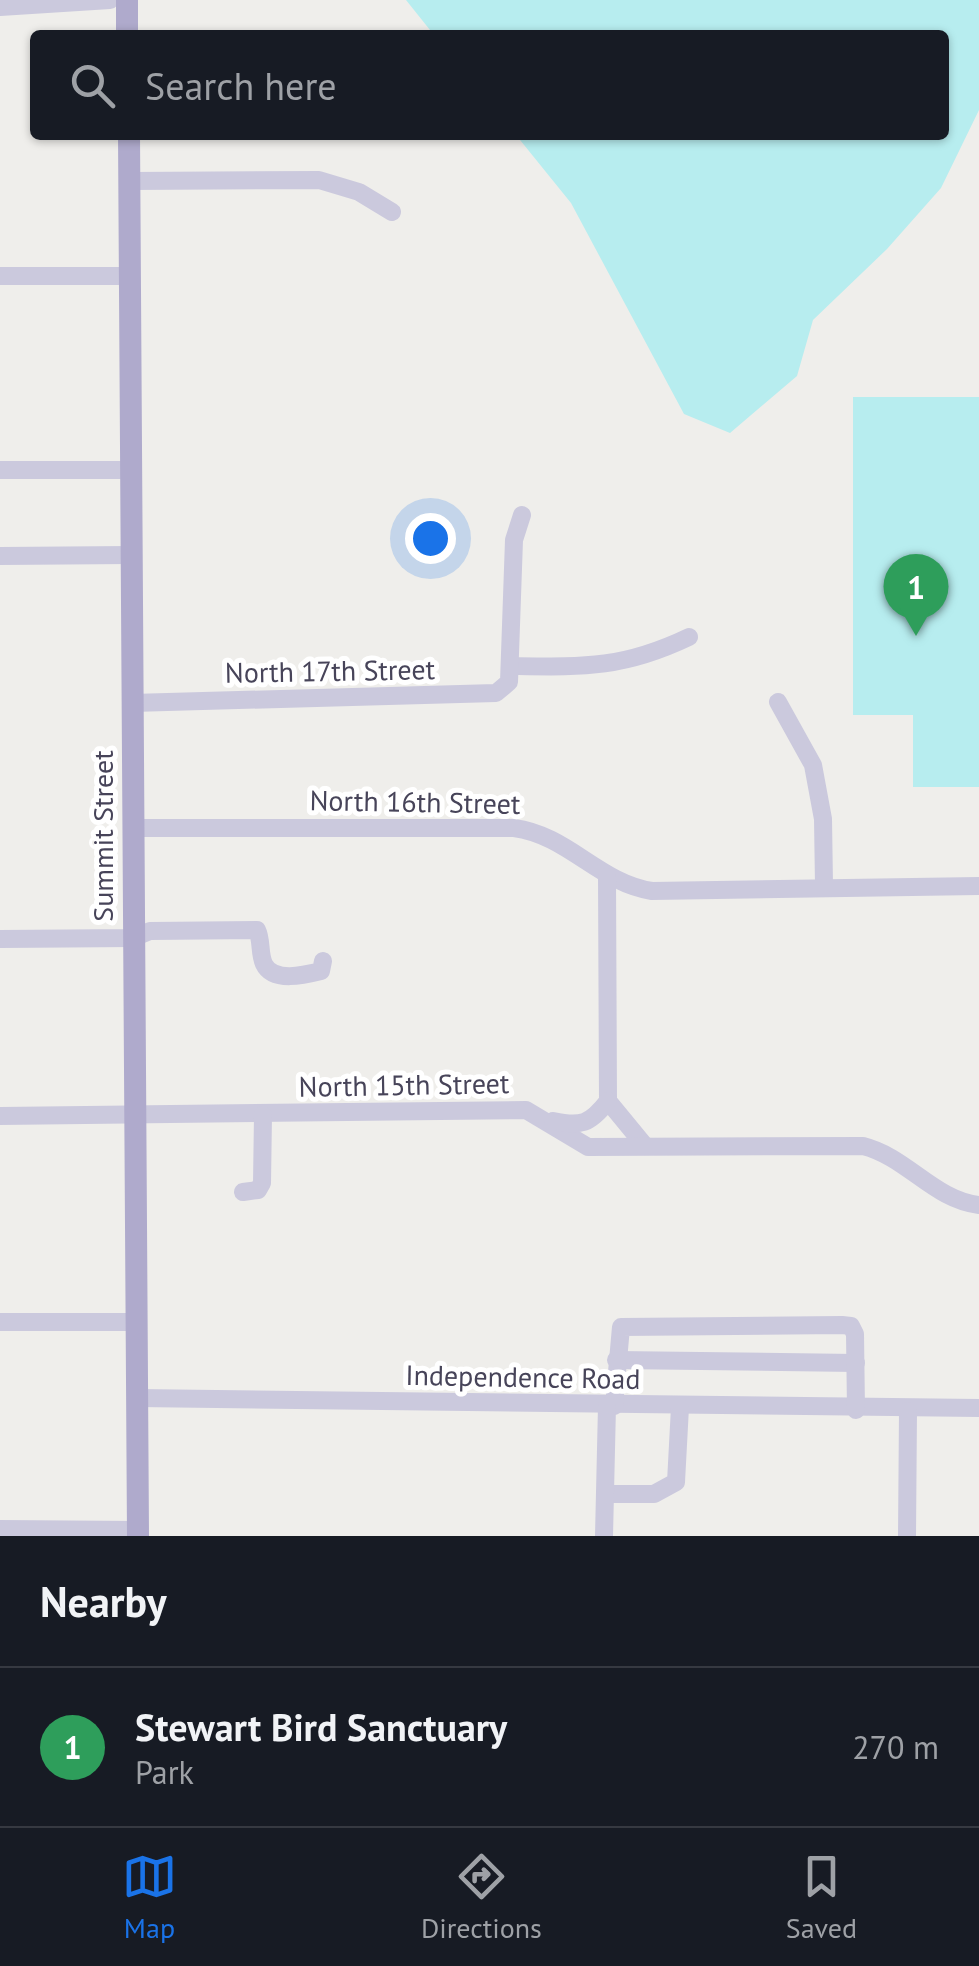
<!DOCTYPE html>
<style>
:root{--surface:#171b24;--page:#20242c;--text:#f1f3f6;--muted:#9ea1a6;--line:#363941;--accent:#1a73e8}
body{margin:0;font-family:"PT Sans",sans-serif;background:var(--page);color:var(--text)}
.you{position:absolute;left:430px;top:538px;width:35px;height:35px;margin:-25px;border:8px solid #fff;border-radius:50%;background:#1a73e8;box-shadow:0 0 0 15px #1a73e833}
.badge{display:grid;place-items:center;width:65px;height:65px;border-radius:50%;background:var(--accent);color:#fff;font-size:32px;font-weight:700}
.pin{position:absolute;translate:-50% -82px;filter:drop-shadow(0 2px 5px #0008)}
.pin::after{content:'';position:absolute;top:52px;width:35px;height:30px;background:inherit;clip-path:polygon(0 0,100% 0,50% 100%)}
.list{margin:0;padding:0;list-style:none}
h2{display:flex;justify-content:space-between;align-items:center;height:130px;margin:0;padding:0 40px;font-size:42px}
h2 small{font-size:32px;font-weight:400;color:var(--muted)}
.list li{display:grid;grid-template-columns:65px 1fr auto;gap:30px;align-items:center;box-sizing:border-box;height:160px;padding:0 40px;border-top:2px solid var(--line)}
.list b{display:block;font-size:38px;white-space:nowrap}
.list p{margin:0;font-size:32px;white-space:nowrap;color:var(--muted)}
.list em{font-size:32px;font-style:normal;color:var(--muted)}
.icon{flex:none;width:55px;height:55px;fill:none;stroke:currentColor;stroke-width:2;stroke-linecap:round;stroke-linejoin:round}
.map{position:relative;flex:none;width:979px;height:1536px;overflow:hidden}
.search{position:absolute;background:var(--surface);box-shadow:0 2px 8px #0004;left:30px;right:30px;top:30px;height:110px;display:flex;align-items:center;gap:25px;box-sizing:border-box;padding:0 35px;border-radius:10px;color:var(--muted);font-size:38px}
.sheet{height:290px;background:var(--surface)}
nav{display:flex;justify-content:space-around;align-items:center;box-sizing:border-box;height:140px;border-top:2px solid var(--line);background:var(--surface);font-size:28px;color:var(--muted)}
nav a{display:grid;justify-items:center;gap:5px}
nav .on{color:var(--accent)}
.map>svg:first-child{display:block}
.green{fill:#b7edef}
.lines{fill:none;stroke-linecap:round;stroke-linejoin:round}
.minor{stroke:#cbc9dd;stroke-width:18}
.major{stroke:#afaacc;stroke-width:22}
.labels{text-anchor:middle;stroke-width:10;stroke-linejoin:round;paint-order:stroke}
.street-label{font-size:28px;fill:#474459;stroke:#fff}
</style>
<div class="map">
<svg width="979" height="1536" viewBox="0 0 979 1536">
<rect width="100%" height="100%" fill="#efeeeb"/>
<!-- green -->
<g class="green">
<polygon points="406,0 979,0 979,110 941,188 887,249 813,320 797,376 730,433 684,414 571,203 516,135 944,135 944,35 434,35"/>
<polygon points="853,397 979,397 979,787 913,787 913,715 853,715"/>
</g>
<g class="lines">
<!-- minor -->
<g class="minor">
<polyline points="0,7 110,0"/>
<polyline points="130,181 319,180 359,192 392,212"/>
<polyline points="0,276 130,276"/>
<polyline points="0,470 130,470"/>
<polyline points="0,556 131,555"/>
<path d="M510,666C582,667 622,669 689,637"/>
<polyline points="778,702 813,765 823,819 824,885"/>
<polyline points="132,703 496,693 509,682 514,540 522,515"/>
<path d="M133,828H514C568,835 599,883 652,891L979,886"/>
<polyline points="607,877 608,1101 645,1146"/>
<path d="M0,939L133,938L150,931L257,930C262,940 259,953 264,964C273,983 305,975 321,971L323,961"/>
<path d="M0,1116L526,1110L588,1147L863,1146C907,1157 934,1200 979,1205"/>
<path d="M553,1121C581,1127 590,1124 608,1101"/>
<polyline points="243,1192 258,1190 262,1183 263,1115"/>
<polyline points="0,1322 137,1322"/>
<polyline points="616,1360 856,1363"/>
<polyline points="137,1398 979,1408"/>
<polyline points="614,1406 621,1327 842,1325 851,1326 855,1334 856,1410"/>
<polyline points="605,1494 654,1494 676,1482 680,1407"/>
<polyline points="0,1529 138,1530"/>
<polyline points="604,1536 607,1406"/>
<polyline points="907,1536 908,1411"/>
</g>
<!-- major -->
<g class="major">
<polyline points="127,0 127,35"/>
<polyline points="129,135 138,1536"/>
</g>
</g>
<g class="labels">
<!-- street labels -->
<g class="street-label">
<text transform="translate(330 671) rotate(-1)" y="10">North 17th Street</text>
<text transform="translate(415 802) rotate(1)" y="10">North 16th Street</text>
<text transform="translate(103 836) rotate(-90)" y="10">Summit Street</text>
<text transform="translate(404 1085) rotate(-1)" y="10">North 15th Street</text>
<text transform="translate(523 1377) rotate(1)" y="10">Independence Road</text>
</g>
</g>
</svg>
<div class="you"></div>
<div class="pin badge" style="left:916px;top:636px;background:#2e9e5b">1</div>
<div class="search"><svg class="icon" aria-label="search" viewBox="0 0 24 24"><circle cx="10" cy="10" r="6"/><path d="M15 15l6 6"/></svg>Search here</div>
</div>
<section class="sheet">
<h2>Nearby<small></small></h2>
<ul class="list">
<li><span class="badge" style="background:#2e9e5b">1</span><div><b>Stewart Bird Sanctuary</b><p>Park</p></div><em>270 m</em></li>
</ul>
</section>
<nav>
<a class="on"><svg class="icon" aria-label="map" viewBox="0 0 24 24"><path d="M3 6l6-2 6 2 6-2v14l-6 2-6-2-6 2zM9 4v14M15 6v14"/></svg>Map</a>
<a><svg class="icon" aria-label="directions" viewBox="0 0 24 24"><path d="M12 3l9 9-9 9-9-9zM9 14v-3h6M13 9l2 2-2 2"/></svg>Directions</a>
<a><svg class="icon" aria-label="saved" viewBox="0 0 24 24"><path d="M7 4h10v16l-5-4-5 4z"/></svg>Saved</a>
</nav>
